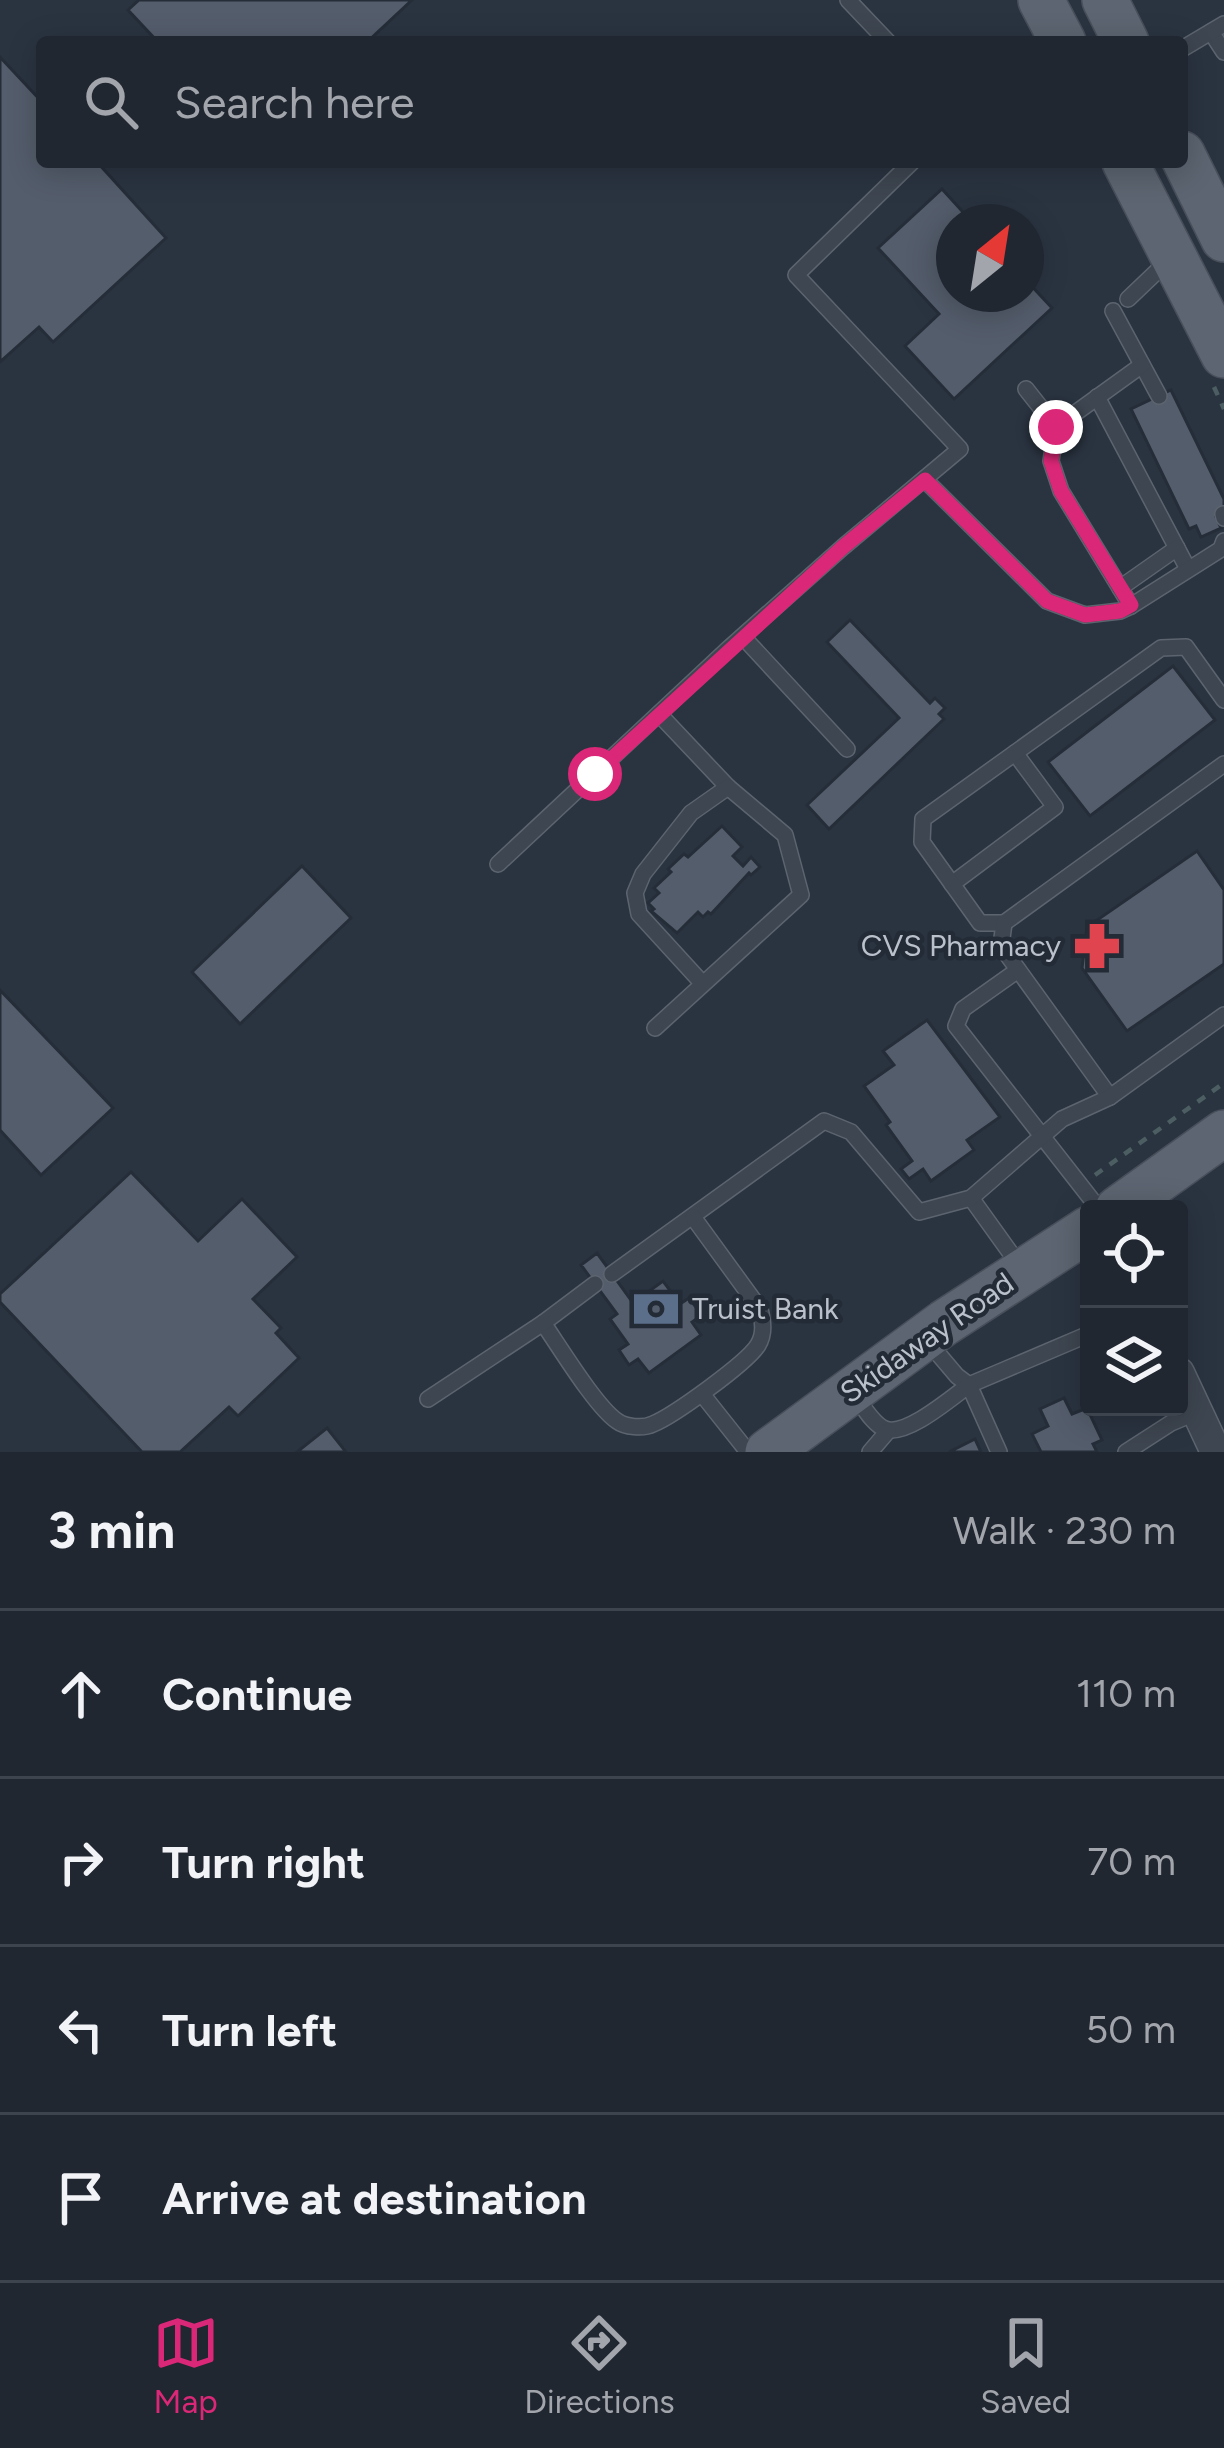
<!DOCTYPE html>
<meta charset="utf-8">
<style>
:root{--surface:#202731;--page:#282f39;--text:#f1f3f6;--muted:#a2a5ab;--line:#3d444d;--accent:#db2777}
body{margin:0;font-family:Figtree,sans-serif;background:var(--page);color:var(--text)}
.controls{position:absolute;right:36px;bottom:36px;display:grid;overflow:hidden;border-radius:12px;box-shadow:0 6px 30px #0003}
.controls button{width:108px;height:108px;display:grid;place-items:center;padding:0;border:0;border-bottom:3px solid var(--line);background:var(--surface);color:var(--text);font:60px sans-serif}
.compass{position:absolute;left:936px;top:204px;width:108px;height:108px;border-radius:50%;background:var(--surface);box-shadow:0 6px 30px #0003;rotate:30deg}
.stop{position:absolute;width:36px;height:36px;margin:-27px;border:9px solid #db2777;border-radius:50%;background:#fff}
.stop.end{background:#db2777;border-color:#fff;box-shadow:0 3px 12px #0008}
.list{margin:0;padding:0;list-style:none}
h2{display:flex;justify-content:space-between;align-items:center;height:156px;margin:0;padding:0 48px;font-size:51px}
h2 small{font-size:39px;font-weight:400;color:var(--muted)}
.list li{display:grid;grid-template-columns:78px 1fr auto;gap:36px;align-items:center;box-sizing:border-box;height:168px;padding:0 48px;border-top:3px solid var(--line)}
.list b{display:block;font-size:45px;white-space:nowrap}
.list em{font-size:39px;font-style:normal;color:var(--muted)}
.icon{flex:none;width:66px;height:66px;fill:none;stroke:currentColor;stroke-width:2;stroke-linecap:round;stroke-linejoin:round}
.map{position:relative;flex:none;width:1224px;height:1452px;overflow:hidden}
.search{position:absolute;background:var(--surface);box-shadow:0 6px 30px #0003;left:36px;right:36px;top:36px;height:132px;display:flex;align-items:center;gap:30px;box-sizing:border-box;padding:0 42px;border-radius:12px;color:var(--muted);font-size:45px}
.sheet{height:828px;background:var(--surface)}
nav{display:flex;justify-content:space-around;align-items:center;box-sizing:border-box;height:168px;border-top:3px solid var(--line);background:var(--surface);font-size:33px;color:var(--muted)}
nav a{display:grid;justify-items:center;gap:6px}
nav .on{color:var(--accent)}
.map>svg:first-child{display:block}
.building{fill:#545d6c;stroke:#252d39;stroke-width:3}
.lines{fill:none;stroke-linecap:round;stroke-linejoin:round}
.lane-casing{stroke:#5c646f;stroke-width:18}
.street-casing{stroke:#5c646f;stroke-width:33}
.primary-casing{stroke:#484f5b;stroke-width:48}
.path{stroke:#4c5e61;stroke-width:4.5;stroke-dasharray:9 9;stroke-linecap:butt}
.lane{stroke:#3e4651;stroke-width:15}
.street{stroke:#3e4651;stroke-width:30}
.primary{stroke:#5c6571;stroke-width:45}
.route{stroke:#db2777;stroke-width:15}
.labels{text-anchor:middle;stroke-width:9;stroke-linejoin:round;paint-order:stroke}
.poi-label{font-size:30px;fill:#bbc1cb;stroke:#232b37;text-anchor:end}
.street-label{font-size:30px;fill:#bbc1cb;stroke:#232b37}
</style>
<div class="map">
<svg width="1224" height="1452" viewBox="0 0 1224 1452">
<rect width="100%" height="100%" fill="#2a3441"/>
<!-- building -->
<g class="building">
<polygon points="139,0 412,0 367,42 158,42 128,10"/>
<polygon points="0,57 42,102 42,162 97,162 166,238 53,342 39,327 0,362"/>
<polygon points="942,189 972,222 954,222 954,294 1026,294 1026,280 1052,308 954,399 905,346 939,314 878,248"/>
<polygon points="1171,390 1224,499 1224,514 1216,517 1221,528 1201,537 1196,526 1189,529 1131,409"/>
<polygon points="850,620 930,703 935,698 945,708 939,714 944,719 829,829 807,805 899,718 827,642"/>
<polygon points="1173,666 1215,720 1090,816 1048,762"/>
<polygon points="722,826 742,847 733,856 743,866 751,857 760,867 751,875 749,873 711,914 708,912 703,917 698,912 677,933 651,911 654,909 648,903 659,893 654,888 671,872 668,869 684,854 688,857"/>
<polygon points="1197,851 1224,890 1224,964 1127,1031 1082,968 1087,927"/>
<polygon points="302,866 351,918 240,1024 192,972"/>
<polygon points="0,990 113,1108 41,1175 0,1130"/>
<polygon points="927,1020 1000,1117 967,1140 974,1150 931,1181 923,1169 909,1179 901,1169 912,1161 886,1125 890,1122 864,1086 894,1065 883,1051"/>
<polygon points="131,1172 198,1241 242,1199 297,1257 253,1299 281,1328 276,1333 299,1358 238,1416 229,1407 180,1452 142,1452 0,1302 0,1294"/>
<polygon points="597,1253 633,1303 663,1281 680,1304 689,1298 702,1315 692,1322 701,1335 649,1373 638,1359 629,1365 619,1350 628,1344 610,1319 617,1314 581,1265"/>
<polygon points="1064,1398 1072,1414 1087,1408 1102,1440 1093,1444 1097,1452 1041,1452 1032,1434 1048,1426 1040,1409"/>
<polygon points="327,1428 346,1452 297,1452"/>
<polygon points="975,1439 981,1452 949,1452"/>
</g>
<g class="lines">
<defs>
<g id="lane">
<polyline points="848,0 888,42"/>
<polyline points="1211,32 1224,52"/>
<polyline points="1182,49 1224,24"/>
<polyline points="1128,299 1171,258"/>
<polyline points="1113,311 1159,396"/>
<polyline points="1026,389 1056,427 1142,365"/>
<polyline points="1097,397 1188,569"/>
<polyline points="1056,427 1051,461 1061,491 1131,606"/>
<polyline points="925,480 1047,601 1085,615 1120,611 1131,606 1221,549 1224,541"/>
<polyline points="1223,514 1224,518"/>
<polyline points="1120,588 1177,548"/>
<polyline points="744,638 847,749"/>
<polyline points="659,714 728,787"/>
<polyline points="498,864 727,650 843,547 960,449 796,275 912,162"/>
<polyline points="952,884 1055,807 1015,753"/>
<polyline points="1004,923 980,923 922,842 923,819 1161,648 1186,647 1224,700"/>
<polyline points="1018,970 963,1009 956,1026 1099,1209"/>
<polyline points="655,1028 801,895 785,835 728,787 691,813 643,874 635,893 639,914 703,984"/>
<polyline points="1110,1097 1001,946 1004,923 1224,764"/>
<polyline points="971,1198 1022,1269"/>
<polyline points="612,1274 824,1121 851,1132 919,1212 971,1198 1062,1119 1110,1097 1224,1015"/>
<path d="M543,1323C559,1346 596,1407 617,1421C625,1427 643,1429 653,1424C673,1416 747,1363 758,1345C765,1333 763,1322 760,1309L693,1217"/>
<polyline points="929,1343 957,1376 969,1385 1089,1334"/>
<path d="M853,1393C862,1404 872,1424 885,1429C906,1437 951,1398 969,1385L999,1452"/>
<polyline points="702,1394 748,1452"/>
<polyline points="428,1399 543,1323 595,1284"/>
<polyline points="870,1452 888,1431"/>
<polyline points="1126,1452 1171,1423 1197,1412"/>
</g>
<polyline id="street" points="1179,1373 1216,1452"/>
<g id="primary">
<polyline points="1041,0 1063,42"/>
<polyline points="1105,0 1126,42"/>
<polyline points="1182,154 1224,239"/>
<polyline points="1125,162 1224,355"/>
<polyline points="1118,1209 1224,1133"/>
<polyline points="768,1452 944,1323 1089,1229"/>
</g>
</defs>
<!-- lane casing -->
<use href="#lane" class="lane-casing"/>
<!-- street casing -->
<use href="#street" class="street-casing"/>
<!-- primary casing -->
<use href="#primary" class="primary-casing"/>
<!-- path -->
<g class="path">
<polyline points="1214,387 1224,409"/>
<polyline points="1095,1175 1224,1083"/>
</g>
<!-- lane -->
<use href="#lane" class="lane"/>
<!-- street -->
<use href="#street" class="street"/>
<!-- primary -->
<use href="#primary" class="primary"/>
</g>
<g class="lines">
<!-- route -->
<polyline class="route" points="595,774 843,547 925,480 1047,601 1085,615 1120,611 1131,605 1061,491 1051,461 1056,427"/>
</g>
<!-- icons -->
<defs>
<symbol id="pharmacy-bare" viewBox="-9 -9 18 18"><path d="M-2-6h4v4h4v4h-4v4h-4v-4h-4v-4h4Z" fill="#e0444e" stroke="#232b37" stroke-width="2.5" paint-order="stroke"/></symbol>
<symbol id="bank-bare" viewBox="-9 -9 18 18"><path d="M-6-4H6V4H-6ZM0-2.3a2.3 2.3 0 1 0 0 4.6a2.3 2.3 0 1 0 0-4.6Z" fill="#5c6f8a" stroke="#232b37" stroke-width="2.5" paint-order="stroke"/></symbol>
</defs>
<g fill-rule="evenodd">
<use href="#pharmacy-bare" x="1064" y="913" width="66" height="66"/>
<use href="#bank-bare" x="623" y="1276" width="66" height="66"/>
</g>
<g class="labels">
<!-- poi labels -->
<g class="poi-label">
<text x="1061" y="956">CVS Pharmacy</text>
<text x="692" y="1319" text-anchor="start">Truist Bank</text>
</g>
<!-- street labels -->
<g class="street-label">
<text transform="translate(927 1338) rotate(-35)" y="10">Skidaway Road</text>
</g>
</g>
</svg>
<div class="controls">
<button><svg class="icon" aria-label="locate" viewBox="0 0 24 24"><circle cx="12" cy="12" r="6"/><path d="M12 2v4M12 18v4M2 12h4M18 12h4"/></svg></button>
<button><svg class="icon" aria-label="layers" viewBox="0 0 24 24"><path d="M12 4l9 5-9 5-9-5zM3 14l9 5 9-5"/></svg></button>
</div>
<svg class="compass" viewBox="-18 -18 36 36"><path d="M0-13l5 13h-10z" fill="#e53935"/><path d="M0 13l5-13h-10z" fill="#a2a5ab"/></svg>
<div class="stop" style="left:595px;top:774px"></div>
<div class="stop end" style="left:1056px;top:427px"></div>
<div class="search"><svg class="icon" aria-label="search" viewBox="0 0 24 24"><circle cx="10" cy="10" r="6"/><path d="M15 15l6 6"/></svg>Search here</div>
</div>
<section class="sheet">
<h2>3 min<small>Walk · 230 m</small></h2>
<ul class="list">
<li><svg class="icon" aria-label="ahead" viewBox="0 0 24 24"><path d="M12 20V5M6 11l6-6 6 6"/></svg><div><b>Continue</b></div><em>110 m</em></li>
<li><svg class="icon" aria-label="right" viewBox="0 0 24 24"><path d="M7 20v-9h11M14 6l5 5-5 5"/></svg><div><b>Turn right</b></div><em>70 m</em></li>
<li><svg class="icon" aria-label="left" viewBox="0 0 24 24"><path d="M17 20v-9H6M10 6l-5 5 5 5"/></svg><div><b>Turn left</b></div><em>50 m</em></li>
<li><svg class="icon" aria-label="arrive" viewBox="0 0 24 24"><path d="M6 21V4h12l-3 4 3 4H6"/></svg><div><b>Arrive at destination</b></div></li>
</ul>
</section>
<nav>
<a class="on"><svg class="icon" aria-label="map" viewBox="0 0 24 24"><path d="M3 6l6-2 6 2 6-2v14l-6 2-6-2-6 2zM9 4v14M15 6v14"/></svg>Map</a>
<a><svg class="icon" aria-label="directions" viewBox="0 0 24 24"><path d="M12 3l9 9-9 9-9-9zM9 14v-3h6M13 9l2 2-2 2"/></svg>Directions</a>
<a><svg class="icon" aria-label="saved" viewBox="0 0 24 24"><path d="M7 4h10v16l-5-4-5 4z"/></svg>Saved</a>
</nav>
